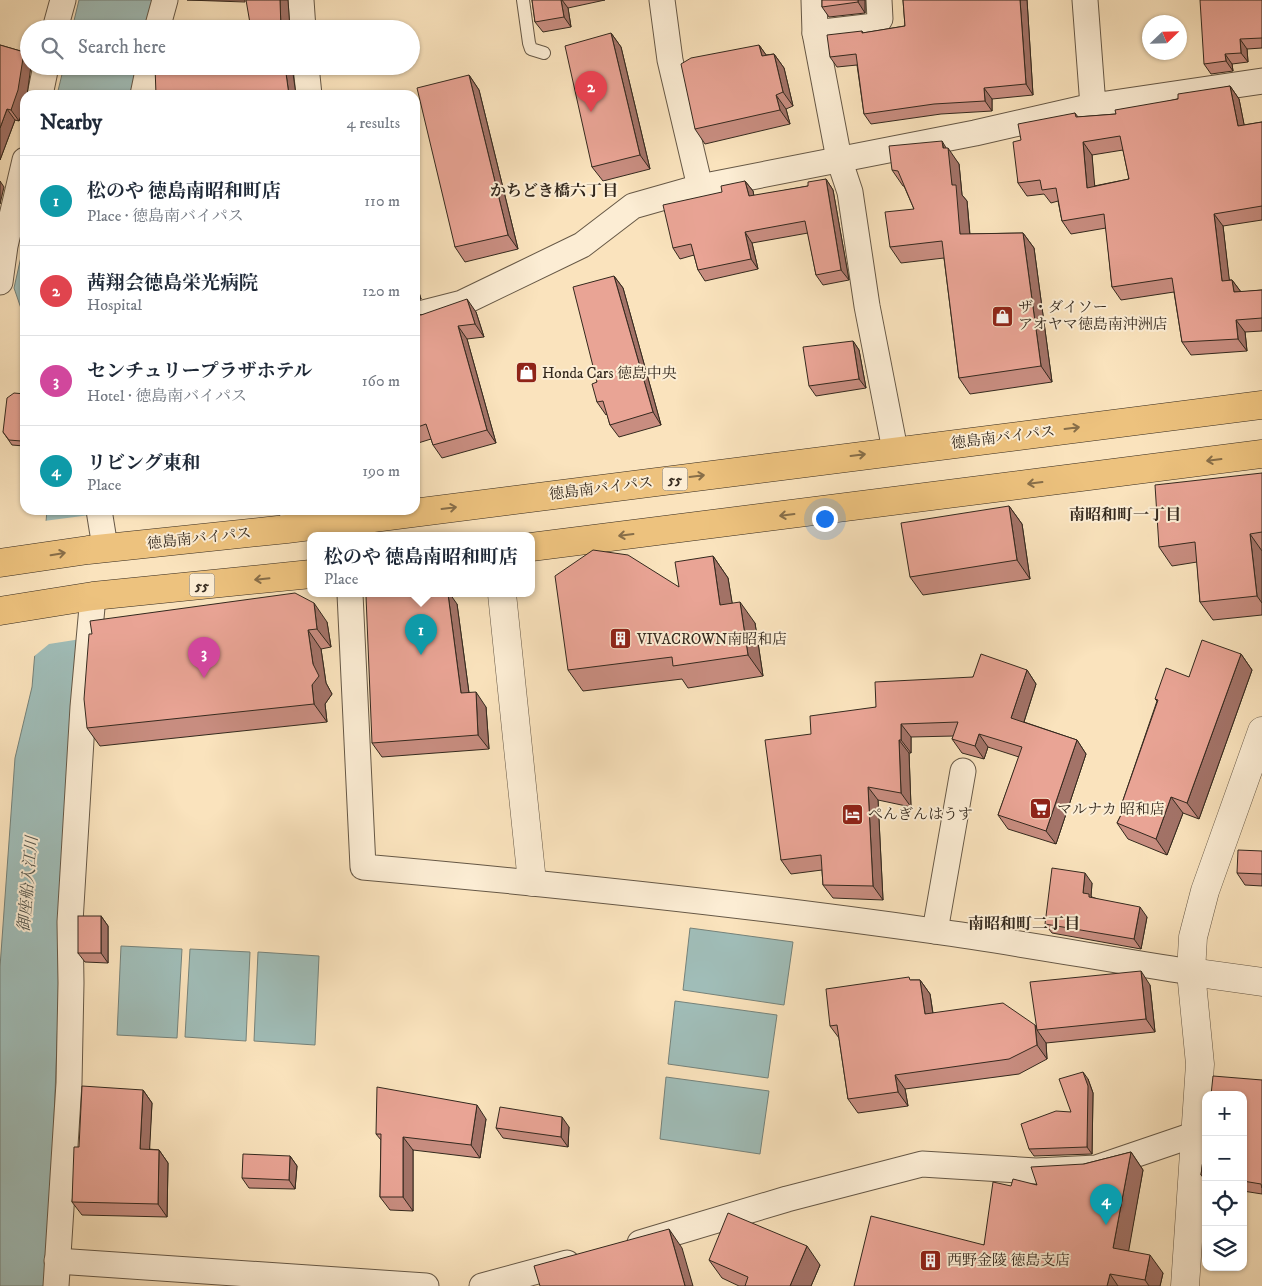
<!DOCTYPE html>
<meta charset="utf-8">
<style>
:root{--surface:#fff;--page:#f2f2f3;--text:#1f2937;--muted:#747a83;--line:#e0e1e3;--accent:#8f2418}
body{margin:0;font-family:"IM FELL DW Pica","Noto Serif JP",serif;background:var(--page);color:var(--text)}
.controls{position:absolute;right:15px;bottom:15px;display:grid;overflow:hidden;border-radius:10px;box-shadow:0 1px 4px #0004}
.controls button{width:45px;height:45px;display:grid;place-items:center;padding:0;border:0;border-bottom:1px solid var(--line);background:var(--surface);color:var(--text);font:25px sans-serif}
.compass{position:absolute;left:1142px;top:15px;width:45px;height:45px;border-radius:50%;background:var(--surface);box-shadow:0 1px 4px #0004;rotate:67deg}
.you{position:absolute;left:824px;top:518px;width:18px;height:18px;margin:-12px;border:4px solid #fff;border-radius:50%;background:#1a73e8;box-shadow:0 0 0 8px #1a73e833}
.badge{display:grid;place-items:center;width:32px;height:32px;border-radius:50%;background:var(--accent);color:#fff;font-size:16px;font-weight:700}
.pin{position:absolute;translate:-50% -41px;filter:drop-shadow(0 1px 2px #0008)}
.pin::after{content:'';position:absolute;top:26px;width:18px;height:15px;background:inherit;clip-path:polygon(0 0,100% 0,50% 100%)}
.popup{position:absolute;left:307px;top:532px;width:228px;height:65px;box-sizing:border-box;display:grid;place-content:center;border-radius:10px;background:var(--surface);filter:drop-shadow(0 1px 4px #0005);font-size:16px;white-space:nowrap;color:var(--muted)}
.popup b{font-size:19px;color:var(--text)}
.popup::after{content:'';position:absolute;left:50%;top:100%;margin-left:-10px;border:10px solid transparent;border-top-color:var(--surface)}
.list{margin:0;padding:0;list-style:none}
h2{display:flex;justify-content:space-between;align-items:center;height:65px;margin:0;padding:0 20px;font-size:21px}
h2 small{font-size:16px;font-weight:400;color:var(--muted)}
.list li{display:grid;grid-template-columns:32px 1fr auto;gap:15px;align-items:center;box-sizing:border-box;height:90px;padding:0 20px;border-top:1px solid var(--line)}
.list b{display:block;font-size:19px;white-space:nowrap}
.list p{margin:0;font-size:16px;white-space:nowrap;color:var(--muted)}
.list em{font-size:16px;font-style:normal;color:var(--muted)}
.icon{flex:none;width:28px;height:28px;fill:none;stroke:currentColor;stroke-width:2;stroke-linecap:round;stroke-linejoin:round}
.map{position:relative;flex:none;width:1262px;height:1286px;overflow:hidden}
.search{position:absolute;background:var(--surface);box-shadow:0 1px 4px #0004;left:20px;top:20px;width:400px;height:55px;display:flex;align-items:center;gap:12px;box-sizing:border-box;padding:0 18px;border-radius:28px;color:var(--muted);font-size:19px}
.panel{position:absolute;background:var(--surface);box-shadow:0 1px 4px #0004;left:20px;top:90px;width:400px;height:425px;border-radius:15px}
.map>svg:first-child{display:block}
.water{fill:#a0bdb8;stroke:#75827a}
.pier{fill:#fae3bd}
.lines{fill:none;stroke-linecap:round;stroke-linejoin:round}
.service-casing{stroke:#665846;stroke-width:14}
.minor-casing{stroke:#665846;stroke-width:27}
.tertiary-casing{stroke:#665846;stroke-width:29}
.trunk-casing{stroke:#34291e;stroke-width:29}
.service{stroke:#fcedd4;stroke-width:12}
.minor{stroke:#fcedd4;stroke-width:25}
.tertiary{stroke:#fcedd4;stroke-width:28}
.trunk{stroke:#edc27e;stroke-width:28}
.wall{fill:#c88d80;stroke:#34291e;fill-rule:evenodd}
.shaded-wall{fill:#a37368;stroke:#34291e}
.building{fill:#e9a495;stroke:#34291e;fill-rule:evenodd}
.oneway{stroke:#876e49}
.labels{text-anchor:middle;stroke-width:4;stroke-linejoin:round;paint-order:stroke}
.shield{fill:#fcedd4;stroke:#706455;stroke-width:1}
.shield-label{font-size:14px;font-weight:bold;fill:#34291e}
.poi-label{font-size:15px;fill:#34291e;stroke:#fcedd4;text-anchor:start}
.street-label{font-size:15px;fill:#34291e;stroke:#fcedd4}
.neighbourhood-label{font-size:16px;font-weight:bold;fill:#34291e;stroke:#fcedd4}
.water-label{font-size:16px;font-style:italic;fill:#54554c;stroke:#fcedd4}
</style>
<div class="map">
<svg width="1262" height="1286" viewBox="0 0 1262 1286">
<rect width="100%" height="100%" fill="#fae3bd"/>
<filter id="stains"><feTurbulence type="fractalNoise" baseFrequency=".004" numOctaves="4"/><feColorMatrix values="0 0 0 0 .2 0 0 0 0 .09 0 0 0 0 .02 0 0 0 .5 -.17"/></filter>
<radialGradient id="worn" r=".72"><stop offset=".6" stop-color="#630" stop-opacity="0"/><stop offset="1" stop-color="#630" stop-opacity=".3"/></radialGradient>
<!-- water -->
<g class="water">
<polygon points="79,0 155,0 149,29 72,29"/>
<polygon points="64,66 142,66 137,95 57,95"/>
<polygon points="25,239 25,320 14,288"/>
<polygon points="47,510 88,510 60,967 48,1270 47,1286 0,1286 0,967 15,758 32,687"/>
<polygon points="690,928 793,942 784,1005 683,990"/>
<polygon points="121,946 182,949 177,1038 117,1035"/>
<polygon points="190,949 250,952 246,1041 185,1037"/>
<polygon points="258,952 319,956 315,1045 254,1041"/>
<polygon points="675,1001 777,1015 768,1078 668,1064"/>
<polygon points="666,1077 769,1091 760,1154 660,1139"/>
</g>
<!-- pier -->
<polygon class="pier" points="90,515 81,639 49,644 32,658 44,521"/>
<g class="lines">
<defs>
<g id="service">
<polyline points="523,0 529,43 531,49 544,53"/>
<polyline points="286,510 287,529"/>
</g>
<g id="minor">
<polyline points="301,0 303,29"/>
<polyline points="662,0 670,60 700,187 975,133 1093,106"/>
<polyline points="814,0 815,33"/>
<polyline points="879,0 880,19 875,26 815,33 839,159 850,192 867,306 895,450"/>
<polyline points="1085,0 1093,106 1262,81"/>
<polyline points="55,29 63,0"/>
<polyline points="157,29 165,0"/>
<polyline points="306,66 309,95"/>
<polyline points="40,95 46,66"/>
<polyline points="143,95 149,66"/>
<polyline points="0,282 5,246 25,160"/>
<polyline points="415,315 462,303 582,245 633,206 700,187"/>
<polyline points="99,510 105,547"/>
<path d="M350,594L363,867C554,884 745,904 934,931C1020,943 1106,959 1191,972"/>
<polyline points="935,931 963,771"/>
<polyline points="640,1243 787,1199 922,1164 1036,1171 1096,1168 1196,1134"/>
<polyline points="57,1261 426,1286"/>
<polyline points="56,1286 69,1083 71,983 70,922 83,707 93,596"/>
<polyline points="482,1286 567,1263"/>
</g>
<g id="tertiary">
<polyline points="502,594 532,882"/>
<polyline points="1191,972 1262,982"/>
<polyline points="1185,1286 1200,1064 1191,972 1193,937 1205,891 1262,731"/>
</g>
<g id="trunk">
<polyline points="531,547 1262,454"/>
<polyline points="0,563 88,550 287,529 1262,405"/>
<polyline points="0,611 93,596 311,574"/>
</g>
</defs>
<!-- service casing -->
<use href="#service" class="service-casing"/>
<!-- minor casing -->
<use href="#minor" class="minor-casing"/>
<!-- tertiary casing -->
<use href="#tertiary" class="tertiary-casing"/>
<!-- trunk casing -->
<use href="#trunk" class="trunk-casing"/>
<!-- service -->
<use href="#service" class="service"/>
<!-- minor -->
<use href="#minor" class="minor"/>
<!-- tertiary -->
<use href="#tertiary" class="tertiary"/>
<!-- trunk -->
<use href="#trunk" class="trunk"/>
</g>
<!-- wall -->
<g class="wall">
<polygon points="187,0 245,0 245,2"/>
<polygon points="532,0 605,0 568,8 571,27 543,32 535,22"/>
<polygon points="822,0 865,0 865,13 829,17 822,7"/>
<polygon points="903,0 1027,0 1033,95 992,99 992,111 941,114 871,124 864,114 857,65 837,67 830,57 862,31 863,33 905,26"/>
<polygon points="1262,0 1262,48 1247,49 1248,62 1232,64 1233,71 1211,74 1204,64"/>
<polygon points="611,33 621,47 650,169 603,181 592,167"/>
<polygon points="0,45 24,52 29,59 29,66 19,121 15,120 0,160"/>
<polygon points="759,45 766,55 774,54 784,68 793,106 786,109 790,124 705,144 695,129"/>
<polygon points="469,75 479,90 518,249 465,262 455,247"/>
<path d="M1230,86L1239,99L1244,125L1262,122V220L1223,226L1229,280H1232L1241,292L1262,290V331L1245,332L1247,351L1191,355L1182,342L1174,292L1121,300L1112,287L1106,228L1071,234L1062,221L1058,201L1051,203L1044,194L1027,196L1018,183L1021,140L1075,113L1078,117L1116,114ZM1123,150L1129,179L1094,186L1092,155Z"/>
<polygon points="946,148 959,164 962,195 967,201 970,234 1023,233 1034,248 1052,382 970,394 959,378 944,258 901,263 890,247 914,209 904,186 903,186 892,170"/>
<polygon points="826,179 833,190 849,280 823,285 816,275 808,233 752,243 758,269 705,281 698,270 694,255 680,259 673,248 722,192 745,181 753,191 754,196 808,186"/>
<polygon points="614,276 623,288 661,425 619,437 610,425 607,414 606,415 597,402 597,382"/>
<polygon points="415,279 421,299 415,301"/>
<polygon points="476,312 484,337 467,339 496,443 442,458 433,445 431,439 415,444 415,315"/>
<polygon points="853,341 859,350 866,388 816,396 809,386"/>
<polygon points="25,394 25,446 24,446 12,445 3,432"/>
<polygon points="1262,473 1262,615 1213,620 1200,602 1197,562 1172,566 1159,547"/>
<polygon points="1009,506 1022,524 1030,579 923,595 910,577"/>
<polygon points="713,556 728,578 732,603 755,623 763,676 688,688 682,679 583,691 568,670 679,587"/>
<polygon points="457,604 469,693 486,707 489,749 382,757 372,743"/>
<polygon points="327,622 331,647 321,649 326,683 332,694 325,704 327,722 100,746 87,728"/>
<polygon points="1241,654 1252,670 1199,819 1183,813 1167,855 1128,839 1117,823 1124,809 1121,806 1157,701 1155,699 1189,677"/>
<polygon points="1027,670 1036,684 1024,722 1077,740 1086,754 1056,844 1008,829 998,815 1019,757 988,747 984,759 962,753 952,739 954,736 911,737 911,753 909,753 911,807 878,800 883,900 833,898 823,885 822,870 791,874 781,860 811,734 876,707 973,677"/>
<polygon points="1262,851 1262,886 1245,885 1237,873"/>
<polygon points="1092,883 1091,896 1092,897 1147,917 1141,949 1052,933 1045,924"/>
<polygon points="101,916 108,926 108,963 85,962 78,953"/>
<polygon points="911,980 920,980 930,994 933,1013 1036,1027 1150,985 1155,1032 1046,1043 1047,1059 1019,1074 905,1089 908,1106 858,1113 848,1099 839,1038 830,1026"/>
<polygon points="1088,1079 1093,1093 1092,1154 1034,1156 1029,1149 1071,1112"/>
<polygon points="1262,1080 1262,1194 1243,1191 1243,1095"/>
<polygon points="143,1090 152,1103 149,1149 159,1150 168,1163 167,1217 82,1215 72,1202 79,1147"/>
<polygon points="486,1119 480,1158 413,1150 413,1211 390,1210 380,1197 381,1140 376,1134"/>
<polygon points="569,1127 568,1147 503,1138 496,1128"/>
<polygon points="1206,1137 1206,1181 1201,1175"/>
<polygon points="1131,1152 1143,1170 1128,1251 1163,1273 1160,1286 854,1286 984,1245 1011,1186 1037,1185 1084,1164"/>
<polygon points="290,1156 297,1166 295,1189 249,1188 242,1178"/>
<polygon points="709,1260 820,1265 811,1286 739,1286 722,1278"/>
</g>
<!-- shaded-wall -->
<g class="shaded-wall">
<polygon points="280,0 288,0 290,29 281,29"/>
<polygon points="561,0 562,0 568,8 571,27 564,17"/>
<polygon points="858,0 865,0 865,13 858,2"/>
<polygon points="1020,0 1027,0 1033,95 1026,84"/>
<polygon points="611,33 621,47 650,169 640,155"/>
<polygon points="1240,39 1247,49 1248,62 1241,53"/>
<polygon points="759,45 769,59 762,56"/>
<polygon points="24,52 29,59 29,66 31,66 27,95 25,95 25,104 19,121 11,110"/>
<polygon points="774,54 784,68 793,106 783,92"/>
<polygon points="1225,54 1232,64 1233,71 1226,61"/>
<polygon points="285,66 292,66 296,95 289,95"/>
<polygon points="469,75 479,90 518,249 508,235"/>
<polygon points="1230,86 1239,99 1247,139 1238,126"/>
<polygon points="984,88 992,99 992,111 985,101"/>
<polygon points="776,95 786,109 790,124 780,110"/>
<polygon points="7,109 15,120 0,160 0,128"/>
<polygon points="942,141 948,151 948,148 959,164 962,195 967,201 971,250 960,234 952,185"/>
<polygon points="1083,142 1092,155 1096,200 1087,188"/>
<polygon points="826,179 833,190 849,280 841,270"/>
<polygon points="0,181 4,187 0,204"/>
<polygon points="745,181 753,191 756,207 749,196"/>
<polygon points="1214,214 1223,226 1231,294 1222,281"/>
<polygon points="745,232 752,243 758,269 751,259"/>
<polygon points="1023,233 1034,248 1052,382 1041,366"/>
<polygon points="614,276 623,288 661,425 653,412"/>
<polygon points="415,279 421,299 415,290"/>
<polygon points="1232,280 1241,292 1234,292"/>
<polygon points="467,299 476,312 484,337 475,324"/>
<polygon points="1236,320 1245,332 1247,351 1238,339"/>
<polygon points="458,326 467,339 496,443 487,430"/>
<polygon points="853,341 859,350 866,388 859,379"/>
<polygon points="1009,506 1022,524 1030,579 1017,560"/>
<polygon points="1250,534 1262,551 1262,603 1257,596"/>
<polygon points="713,556 728,578 736,626 720,605"/>
<polygon points="448,594 450,594 457,604 471,708 461,693"/>
<polygon points="740,602 755,623 763,676 748,655"/>
<polygon points="314,603 327,622 331,647 317,629"/>
<polygon points="308,630 321,649 326,683 332,694 325,704 327,722 314,704 312,685 313,664"/>
<polygon points="1241,654 1252,670 1199,819 1187,803"/>
<polygon points="1027,670 1036,684 1021,731 1011,718"/>
<polygon points="476,692 486,707 489,749 478,735"/>
<polygon points="901,724 911,737 911,753 901,740"/>
<polygon points="979,734 988,747 984,759 975,746"/>
<polygon points="899,740 909,753 911,807 901,793"/>
<polygon points="1077,740 1086,754 1056,844 1046,831"/>
<polygon points="868,787 878,800 883,900 873,886"/>
<polygon points="1171,797 1183,813 1167,855 1156,839"/>
<polygon points="1085,873 1092,883 1091,896 1096,904 1083,893"/>
<polygon points="1140,907 1147,917 1141,949 1134,939"/>
<polygon points="101,916 108,926 108,963 101,953"/>
<polygon points="1141,971 1150,985 1155,1032 1146,1019"/>
<polygon points="920,980 930,994 935,1028 925,1014"/>
<polygon points="1035,1025 1038,1030 1037,1030 1046,1043 1047,1059 1037,1045"/>
<polygon points="1083,1072 1088,1079 1093,1093 1092,1154 1087,1147"/>
<polygon points="895,1075 905,1089 908,1106 898,1092"/>
<polygon points="143,1090 152,1103 149,1162 140,1149"/>
<polygon points="477,1105 486,1119 480,1158 471,1145"/>
<polygon points="562,1117 569,1127 568,1147 561,1137"/>
<polygon points="403,1137 413,1150 413,1211 403,1197"/>
<polygon points="159,1150 168,1163 167,1217 158,1204"/>
<polygon points="1131,1152 1143,1170 1126,1266 1113,1248"/>
<polygon points="290,1156 297,1166 295,1189 289,1180"/>
<polygon points="669,1229 682,1248 693,1286 685,1286"/>
<polygon points="807,1246 820,1265 811,1286 790,1286"/>
<polygon points="1150,1255 1163,1273 1160,1286 1149,1286 1145,1280"/>
<polygon points="1110,1274 1118,1286 1107,1286"/>
</g>
<!-- building -->
<g class="building">
<polygon points="246,0 280,0 281,29 251,29"/>
<polygon points="532,0 561,0 564,17 535,22"/>
<polygon points="822,0 858,0 858,2 822,7"/>
<polygon points="903,0 1020,0 1026,84 984,88 985,101 934,104 864,114 856,54 830,57 827,35 862,31 862,33 905,26"/>
<polygon points="1200,0 1262,0 1262,38 1240,39 1241,53 1225,54 1226,61 1204,64"/>
<polygon points="611,33 640,155 592,167 565,46"/>
<polygon points="0,45 24,52 18,90 11,110 7,109 0,128"/>
<polygon points="759,45 762,56 774,54 783,92 776,95 780,110 695,129 681,64 691,58"/>
<polygon points="155,66 285,66 289,95 156,95"/>
<polygon points="469,75 508,235 455,247 417,88"/>
<path d="M1230,86L1238,126L1262,122V206L1214,214L1222,281L1232,280L1234,292L1262,290V318L1236,320L1238,339L1182,342L1172,278L1112,287L1104,214L1062,221L1056,188L1042,190L1040,180L1018,183L1013,142L1021,140L1018,124L1075,113L1076,117L1116,114L1115,110L1178,99V94ZM1120,136L1129,179L1087,188L1083,142Z"/>
<polygon points="942,141 943,148 948,148 952,185 956,185 960,234 1023,233 1041,366 959,378 942,241 890,247 885,212 914,209 898,171 892,170 889,146"/>
<polygon points="826,179 841,270 816,275 805,221 745,232 751,259 698,270 691,244 673,248 663,205 722,192 721,186 745,181 749,196 808,186 808,182"/>
<polygon points="614,276 653,412 610,425 603,401 597,402 592,384 597,382 573,287"/>
<polygon points="467,299 475,324 458,326 487,430 433,445 426,424 415,428 415,315 421,315"/>
<polygon points="853,341 859,379 809,386 803,347"/>
<polygon points="14,393 25,394 25,437 21,441 9,440 3,432 7,398"/>
<polygon points="1262,473 1262,532 1250,534 1257,596 1200,602 1195,542 1159,547 1155,485"/>
<polygon points="1009,506 1017,560 910,577 901,523"/>
<polygon points="593,550 628,555 679,587 675,562 713,556 720,605 740,602 748,655 673,666 672,657 568,670 555,576"/>
<polygon points="295,593 314,603 317,629 308,630 313,664 319,676 312,685 314,704 87,728 84,699 89,634 92,634 90,621"/>
<polygon points="400,594 448,594 461,693 476,692 478,735 372,743 366,596"/>
<polygon points="1202,640 1241,654 1187,803 1171,797 1156,839 1117,823 1125,807 1121,806 1158,700 1155,699 1166,668 1189,677"/>
<polygon points="981,654 1027,670 1011,718 1077,740 1046,831 998,815 1022,747 979,734 975,746 952,739 958,722 901,724 901,740 899,740 901,793 868,787 873,886 823,885 821,855 781,860 765,740 811,734 810,716 876,707 875,682 973,677"/>
<polygon points="1238,850 1262,851 1262,874 1237,873"/>
<polygon points="1052,868 1085,873 1083,893 1089,894 1089,897 1140,907 1134,939 1045,924"/>
<rect x="78" y="916" width="23" height="37"/>
<polygon points="1141,971 1146,1019 1037,1030 1030,982"/>
<polygon points="909,977 910,980 920,980 925,1014 1003,1003 1035,1025 1037,1045 1009,1059 895,1075 898,1092 848,1099 837,1025 830,1026 826,989"/>
<polygon points="1083,1072 1088,1086 1087,1147 1029,1149 1021,1124 1056,1111 1071,1112 1059,1079"/>
<polygon points="1213,1076 1262,1080 1262,1188 1261,1184 1243,1181 1243,1095 1211,1095"/>
<polygon points="82,1086 143,1090 140,1149 159,1150 158,1204 72,1202 74,1147 79,1147"/>
<polygon points="377,1087 477,1105 471,1145 403,1137 403,1197 380,1197 381,1134 376,1134"/>
<polygon points="500,1107 562,1117 561,1137 496,1128"/>
<polygon points="1206,1137 1206,1175 1201,1175"/>
<polygon points="1131,1152 1113,1248 1150,1255 1145,1280 1110,1274 1107,1286 854,1286 871,1216 984,1245 993,1182 1011,1186 1013,1179 1037,1185 1031,1167 1084,1164"/>
<polygon points="243,1154 290,1156 289,1180 242,1178"/>
<polygon points="728,1213 807,1246 790,1286 745,1286 748,1277 709,1260"/>
<polygon points="669,1229 685,1286 540,1286 534,1266"/>
</g>
<!-- one-way arrows -->
<defs><path id="oneway-shaft" d="M-6 0H5M1.5-3L5.5 0L1.5 3" fill="none" stroke-width="1.6" stroke-linecap="round" stroke-linejoin="round" transform="scale(1.25)"/></defs>
<g class="oneway">
<use href="#oneway-shaft" transform="translate(1072 428) rotate(-7)"/>
<use href="#oneway-shaft" transform="translate(858 455) rotate(-7)"/>
<use href="#oneway-shaft" transform="translate(1214 460) rotate(173)"/>
<use href="#oneway-shaft" transform="translate(697 476) rotate(-7)"/>
<use href="#oneway-shaft" transform="translate(1035 483) rotate(173)"/>
<use href="#oneway-shaft" transform="translate(449 508) rotate(-7)"/>
<use href="#oneway-shaft" transform="translate(787 515) rotate(173)"/>
<use href="#oneway-shaft" transform="translate(626 535) rotate(173)"/>
<use href="#oneway-shaft" transform="translate(58 554) rotate(-9)"/>
<use href="#oneway-shaft" transform="translate(262 579) rotate(174)"/>
</g>
<!-- icons -->
<defs>
<symbol id="shop-square" viewBox="-11 -11 22 22"><rect x="-9" y="-9" width="18" height="18" rx="4" fill="#8f2418" stroke="#fcedd4"/><path d="M-5-2.5h2.3a2.7 3.5 0 0 1 5.4 0H5L5.5 6h-11ZM-1.5-2.5h3a1.5 2.3 0 0 0-3 0Z" fill="#fff"/></symbol>
<symbol id="building-square" viewBox="-11 -11 22 22"><rect x="-9" y="-9" width="18" height="18" rx="4" fill="#8f2418" stroke="#fcedd4"/><path d="M-4-6H4V6H1V3H-1V6H-4ZM-2.5-4.3h1.7v1.8h-1.7ZM.8-4.3h1.7v1.8H.8ZM-2.5-1h1.7V.8h-1.7ZM.8-1h1.7V.8H.8Z" fill="#fff"/></symbol>
<symbol id="supermarket-square" viewBox="-11 -11 22 22"><rect x="-9" y="-9" width="18" height="18" rx="4" fill="#8f2418" stroke="#fcedd4"/><path d="M-6-5.5h2.5l.6 2H6L4.5 2H-2.5L-4.4-4H-6ZM-1.5 3.2a1.3 1.3 0 1 0 .1 0ZM3 3.2a1.3 1.3 0 1 0 .1 0Z" fill="#fff"/></symbol>
<symbol id="hotel-square" viewBox="-11 -11 22 22"><rect x="-9" y="-9" width="18" height="18" rx="4" fill="#8f2418" stroke="#fcedd4"/><path d="M-6-4.5h1.5V1H6V5H4.5V3h-9V5H-6ZM-4 0a1.8 1.8 0 1 1 3.6 0ZM.5 0V-2.5h3Q6-2.5 6 0Z" fill="#fff"/></symbol>
</defs>
<g fill-rule="evenodd">
<use href="#shop-square" x="990" y="304" width="25" height="25"/>
<use href="#shop-square" x="514" y="360" width="25" height="25"/>
<use href="#building-square" x="608" y="626" width="25" height="25"/>
<use href="#supermarket-square" x="1028" y="796" width="25" height="25"/>
<use href="#hotel-square" x="840" y="802" width="25" height="25"/>
<use href="#building-square" x="918" y="1248" width="25" height="25"/>
</g>
<g class="labels">
<!-- shield labels -->
<g class="shield">
<rect x="662.5" y="467.5" width="25" height="23" rx="4"/>
<rect x="189.5" y="573.5" width="25" height="23" rx="4"/>
</g>
<g class="shield-label">
<text x="675" y="484">55</text>
<text x="202" y="590">55</text>
</g>
<!-- poi labels -->
<g class="poi-label">
<text x="1018" y="312">ザ・ダイソー<tspan x="1018" dy="17">アオヤマ徳島南沖洲店</tspan></text>
<text x="542" y="378">Honda Cars 徳島中央</text>
<text x="637" y="644">VIVACROWN南昭和店</text>
<text x="1057" y="814">マルナカ 昭和店</text>
<text x="868" y="819">ぺんぎんはうす</text>
<text x="947" y="1265">西野金陵 徳島支店</text>
</g>
<!-- street labels -->
<g class="street-label">
<text transform="translate(1003 437) rotate(-7)" y="5">徳島南バイパス</text>
<text transform="translate(601 488) rotate(-7)" y="5">徳島南バイパス</text>
<text transform="translate(199 538) rotate(-6)" y="5">徳島南バイパス</text>
</g>
<!-- neighbourhood labels -->
<g class="neighbourhood-label">
<text x="554" y="196">かちどき橋六丁目</text>
<text x="1125" y="520">南昭和町一丁目</text>
<text x="1024" y="929">南昭和町二丁目</text>
</g>
<!-- water labels -->
<g class="water-label">
<text transform="translate(27 884) rotate(-85)" y="6">御座船入江川</text>
</g>
</g>
<rect width="100%" height="100%" filter="url(#stains)"/>
<rect width="100%" height="100%" fill="url(#worn)"/>
</svg>
<div class="controls">
<button>+</button>
<button>−</button>
<button><svg class="icon" aria-label="locate" viewBox="0 0 24 24"><circle cx="12" cy="12" r="6"/><path d="M12 2v4M12 18v4M2 12h4M18 12h4"/></svg></button>
<button><svg class="icon" aria-label="layers" viewBox="0 0 24 24"><path d="M12 4l9 5-9 5-9-5zM3 14l9 5 9-5"/></svg></button>
</div>
<svg class="compass" viewBox="-18 -18 36 36"><path d="M0-13l5 13h-10z" fill="#e53935"/><path d="M0 13l5-13h-10z" fill="#747a83"/></svg>
<div class="you"></div>
<div class="pin badge" style="left:421px;top:655px;background:#0f9aa8">1</div>
<div class="popup"><b>松のや 徳島南昭和町店</b>Place</div>
<div class="pin badge" style="left:591px;top:112px;background:#e0444e">2</div>
<div class="pin badge" style="left:204px;top:678px;background:#d1479c">3</div>
<div class="pin badge" style="left:1106px;top:1225px;background:#0f9aa8">4</div>
<div class="search"><svg class="icon" aria-label="search" viewBox="0 0 24 24"><circle cx="10" cy="10" r="6"/><path d="M15 15l6 6"/></svg>Search here</div>
<section class="panel">
<h2>Nearby<small>4 results</small></h2>
<ul class="list">
<li><span class="badge" style="background:#0f9aa8">1</span><div><b>松のや 徳島南昭和町店</b><p>Place · 徳島南バイパス</p></div><em>110 m</em></li>
<li><span class="badge" style="background:#e0444e">2</span><div><b>茜翔会徳島栄光病院</b><p>Hospital</p></div><em>120 m</em></li>
<li><span class="badge" style="background:#d1479c">3</span><div><b>センチュリープラザホテル</b><p>Hotel · 徳島南バイパス</p></div><em>160 m</em></li>
<li><span class="badge" style="background:#0f9aa8">4</span><div><b>リビング東和</b><p>Place</p></div><em>190 m</em></li>
</ul>
</section>
</div>
